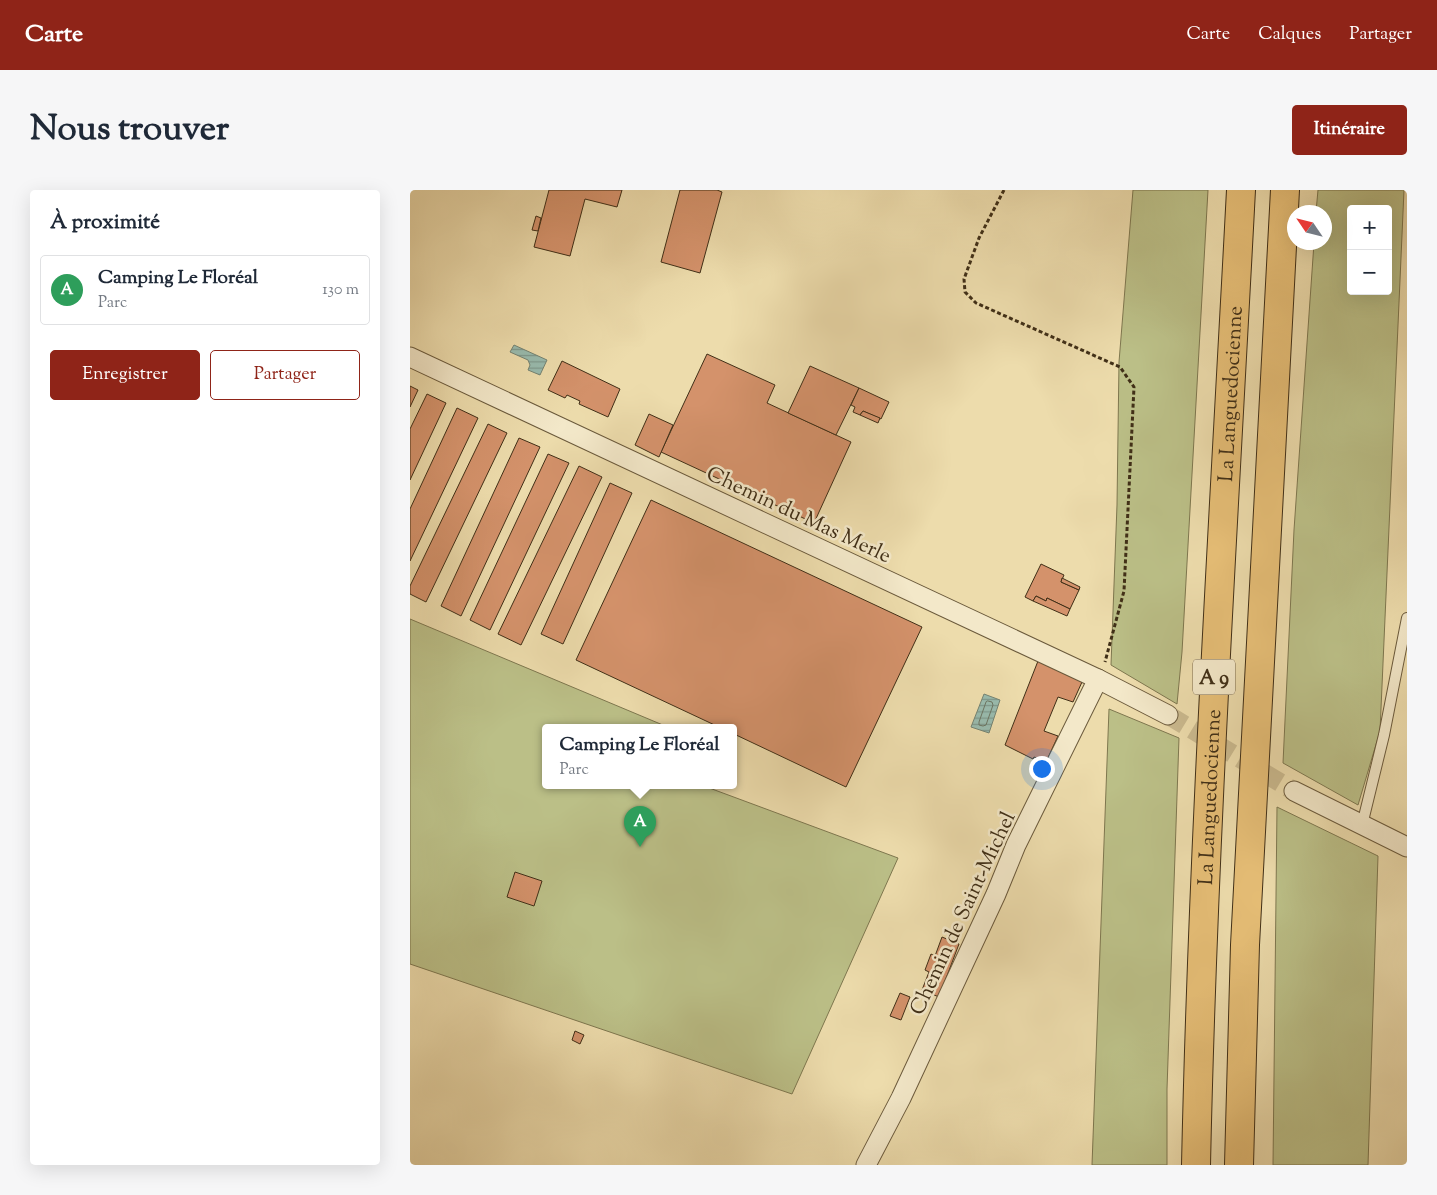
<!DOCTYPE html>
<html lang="fr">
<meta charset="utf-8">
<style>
:root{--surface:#fff;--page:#f6f6f7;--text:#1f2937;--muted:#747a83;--line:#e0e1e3;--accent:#8f2418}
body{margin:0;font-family:"Sorts Mill Goudy",serif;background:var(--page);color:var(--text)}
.controls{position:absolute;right:15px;top:15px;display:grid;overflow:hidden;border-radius:5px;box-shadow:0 5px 20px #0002}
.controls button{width:45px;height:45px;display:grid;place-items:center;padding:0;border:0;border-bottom:1px solid var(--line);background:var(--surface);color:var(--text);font:25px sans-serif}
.compass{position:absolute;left:877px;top:15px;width:45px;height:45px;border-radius:50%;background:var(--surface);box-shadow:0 5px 20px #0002;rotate:305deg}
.you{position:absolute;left:631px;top:578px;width:18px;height:18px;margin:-12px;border:4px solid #fff;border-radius:50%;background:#1a73e8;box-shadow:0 0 0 8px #1a73e833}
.badge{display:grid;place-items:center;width:32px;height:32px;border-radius:50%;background:var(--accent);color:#fff;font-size:16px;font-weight:700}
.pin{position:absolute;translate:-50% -41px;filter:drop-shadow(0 1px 2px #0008)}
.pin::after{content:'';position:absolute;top:26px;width:18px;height:15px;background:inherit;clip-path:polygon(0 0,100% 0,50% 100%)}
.popup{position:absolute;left:132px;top:534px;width:195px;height:65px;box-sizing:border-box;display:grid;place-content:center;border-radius:5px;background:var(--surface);filter:drop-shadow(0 1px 4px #0005);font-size:16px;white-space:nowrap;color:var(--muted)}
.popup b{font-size:19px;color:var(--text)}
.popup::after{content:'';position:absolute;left:50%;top:100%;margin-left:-10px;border:10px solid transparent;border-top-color:var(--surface)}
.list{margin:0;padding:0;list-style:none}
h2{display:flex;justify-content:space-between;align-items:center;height:65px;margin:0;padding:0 20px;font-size:21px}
h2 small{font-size:16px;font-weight:400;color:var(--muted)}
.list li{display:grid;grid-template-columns:32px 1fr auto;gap:15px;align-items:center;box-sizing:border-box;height:70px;margin:0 10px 10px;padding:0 10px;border:1px solid var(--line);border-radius:5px}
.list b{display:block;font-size:19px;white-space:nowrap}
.list p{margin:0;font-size:16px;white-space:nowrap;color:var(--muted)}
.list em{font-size:16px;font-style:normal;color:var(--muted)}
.actions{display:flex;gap:10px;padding:15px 20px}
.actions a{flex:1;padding:11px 0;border:1px solid var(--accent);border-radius:5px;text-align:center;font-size:18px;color:var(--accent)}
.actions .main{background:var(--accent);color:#fff}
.map{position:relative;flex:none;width:997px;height:975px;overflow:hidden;border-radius:5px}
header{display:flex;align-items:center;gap:30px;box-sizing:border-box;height:70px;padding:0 25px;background:var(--accent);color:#fff}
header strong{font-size:24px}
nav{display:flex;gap:28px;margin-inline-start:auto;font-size:18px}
.intro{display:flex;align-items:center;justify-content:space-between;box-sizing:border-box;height:120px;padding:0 30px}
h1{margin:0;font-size:35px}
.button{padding:12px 22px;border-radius:5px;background:var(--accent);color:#fff;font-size:18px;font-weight:700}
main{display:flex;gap:30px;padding:0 30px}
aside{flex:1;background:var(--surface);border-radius:5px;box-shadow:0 5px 20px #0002}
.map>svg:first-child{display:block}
.green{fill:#bbbf87;stroke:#7e774f;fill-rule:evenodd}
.water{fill:url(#water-rules);stroke:#758372}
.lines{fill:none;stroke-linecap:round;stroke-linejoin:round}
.shore{stroke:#6c7562;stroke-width:1}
.building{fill:#d4926b;stroke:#402f17}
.street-tunnel{stroke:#cab98e;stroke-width:19;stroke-dasharray:19 9;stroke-linecap:butt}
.lane-casing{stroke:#6b5a3c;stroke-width:12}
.street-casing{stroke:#6b5a3c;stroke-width:21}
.highway-casing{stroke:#402f17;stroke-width:30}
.path{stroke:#402f17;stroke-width:3;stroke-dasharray:4 2.5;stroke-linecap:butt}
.lane{stroke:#f3e8c9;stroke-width:10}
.street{stroke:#f3e8c9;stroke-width:19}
.highway{stroke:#e6be76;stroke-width:28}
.labels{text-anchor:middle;stroke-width:5;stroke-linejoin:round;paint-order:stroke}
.shield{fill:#f3e8c9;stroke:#76664c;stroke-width:1}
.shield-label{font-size:20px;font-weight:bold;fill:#402f17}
.street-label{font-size:21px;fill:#402f17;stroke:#f3e8c9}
</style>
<header>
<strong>Carte</strong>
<nav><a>Carte</a><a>Calques</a><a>Partager</a></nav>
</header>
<div class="intro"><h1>Nous trouver</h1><a class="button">Itinéraire</a></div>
<main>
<aside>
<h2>À proximité<small></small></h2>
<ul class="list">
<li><span class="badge" style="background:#2e9e5b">A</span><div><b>Camping Le Floréal</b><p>Parc</p></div><em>130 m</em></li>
</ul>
<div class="actions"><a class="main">Enregistrer</a><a>Partager</a></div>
</aside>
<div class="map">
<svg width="997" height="975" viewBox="0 0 997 975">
<defs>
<pattern id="water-rules" width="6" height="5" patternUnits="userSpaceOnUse" patternTransform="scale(1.25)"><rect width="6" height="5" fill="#99bbae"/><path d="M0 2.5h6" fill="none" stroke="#7e988d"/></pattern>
</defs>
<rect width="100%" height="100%" fill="#eddcac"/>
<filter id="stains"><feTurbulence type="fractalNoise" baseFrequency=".004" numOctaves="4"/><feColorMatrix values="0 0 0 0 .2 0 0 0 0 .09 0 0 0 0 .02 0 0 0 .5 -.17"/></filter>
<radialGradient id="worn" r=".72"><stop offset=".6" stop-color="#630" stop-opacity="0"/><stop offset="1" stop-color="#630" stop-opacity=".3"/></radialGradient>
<!-- green -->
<g class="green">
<polygon points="723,0 798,0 772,462 767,514 701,475 707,315 709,172"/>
<path d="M908,0H994L970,541L948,615L873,573L884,340L904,53L914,52V22H906ZM941,19H978V101H941Z"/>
<polygon points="0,429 260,538 136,538 136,596 294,596 488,668 382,904 0,774"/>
<polygon points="699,519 769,548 757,899 757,975 682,975"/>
<polygon points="867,617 968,666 958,975 863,975"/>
</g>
<!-- water -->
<g class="water">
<polygon points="104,155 137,170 130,185 118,180 120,175 118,170 100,162"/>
<polygon points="574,504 590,510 579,543 561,537"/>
</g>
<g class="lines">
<!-- shore -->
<polygon class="shore" points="578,511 582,512 583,515 576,535 573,536 569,535 569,532 576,512"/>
</g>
<!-- building -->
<g class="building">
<polygon points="139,0 212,0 207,17 175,9 160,66 124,57"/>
<polygon points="270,0 307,0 312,2 290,83 251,72"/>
<polygon points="126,26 131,28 128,41 122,40"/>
<polygon points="297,164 365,195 357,213 441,252 404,333 251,262"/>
<polygon points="152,171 210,199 198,227 169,214 170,211 157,205 155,208 138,200"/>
<polygon points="400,176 449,198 426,245 378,223"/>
<polygon points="0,196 8,200 0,217"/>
<polygon points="449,198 479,212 471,229 453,221 450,225 443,222 445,217 441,215"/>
<polygon points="17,204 36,213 0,290 0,239"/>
<polygon points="47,218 68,228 0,371 0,319"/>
<polygon points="453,221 470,228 468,233 450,225"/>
<polygon points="239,224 263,235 249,267 225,255"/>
<polygon points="78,234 97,243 16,412 0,404 0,396"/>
<polygon points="109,248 130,257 51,426 31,416"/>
<polygon points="138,264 159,273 80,440 60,430"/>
<polygon points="169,276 192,287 111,455 88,444"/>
<polygon points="200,293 222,303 153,454 131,444"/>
<polygon points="241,310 512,437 436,597 324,544 324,538 311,538 166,470"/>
<polygon points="631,374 654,385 651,392 669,400 660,419 637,408 636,411 626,406 623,411 615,407"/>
<polygon points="652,388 670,397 669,400 651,392"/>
<polygon points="626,406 636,411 637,408 660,419 657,426 623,411"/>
<polygon points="628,471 672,492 663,512 648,507 634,541 648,546 636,572 624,567 623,569 595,555"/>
<polygon points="105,682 132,691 124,716 97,707"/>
<polygon points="532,747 549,754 529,807 512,800 519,782 515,780 521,764 525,766"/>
<polygon points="490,803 500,807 491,830 480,826"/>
<polygon points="165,841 174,845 170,854 162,850"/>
</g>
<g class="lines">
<!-- street-tunnel -->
<polyline class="street-tunnel" points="758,525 884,601"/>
<defs>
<polyline id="lane" points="952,635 974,545 997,428"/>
<g id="street">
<polyline points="0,167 688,489 758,525"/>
<polyline points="884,601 997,657"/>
<polyline points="456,975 491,908 586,704 606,655 688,489"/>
</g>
<g id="highway">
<path id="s1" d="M786,975C793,650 814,325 831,0"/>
<polyline points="829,975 835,755 875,0"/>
</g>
</defs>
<!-- lane casing -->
<use href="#lane" class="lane-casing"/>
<!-- street casing -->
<use href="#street" class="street-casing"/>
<!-- highway casing -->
<use href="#highway" class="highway-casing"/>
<!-- path -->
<polyline class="path" points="594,0 569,48 554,89 555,102 566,113 710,177 724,197 714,401 695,472"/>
<!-- lane -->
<use href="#lane" class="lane"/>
<!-- street -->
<use href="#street" class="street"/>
<!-- highway -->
<use href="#highway" class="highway"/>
</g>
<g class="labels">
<!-- shield labels -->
<rect class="shield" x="783" y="469.5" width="42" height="35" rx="4"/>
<g class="shield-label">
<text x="804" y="494">A 9</text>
</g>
<!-- street labels -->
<g class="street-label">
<text dy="7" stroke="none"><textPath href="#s1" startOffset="772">La Languedocienne</textPath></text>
<text transform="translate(389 324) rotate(25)" y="7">Chemin du Mas Merle</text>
<text dy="7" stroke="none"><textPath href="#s1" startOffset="368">La Languedocienne</textPath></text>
<text transform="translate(552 723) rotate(-65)" y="7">Chemin de Saint-Michel</text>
</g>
</g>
<rect width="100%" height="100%" filter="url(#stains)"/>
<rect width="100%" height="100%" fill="url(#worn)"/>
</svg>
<div class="controls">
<button>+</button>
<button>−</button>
</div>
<svg class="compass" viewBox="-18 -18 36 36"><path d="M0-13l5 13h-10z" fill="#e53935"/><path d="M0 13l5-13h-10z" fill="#747a83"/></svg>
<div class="you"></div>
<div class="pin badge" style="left:230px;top:657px;background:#2e9e5b">A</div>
<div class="popup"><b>Camping Le Floréal</b>Parc</div>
</div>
</main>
